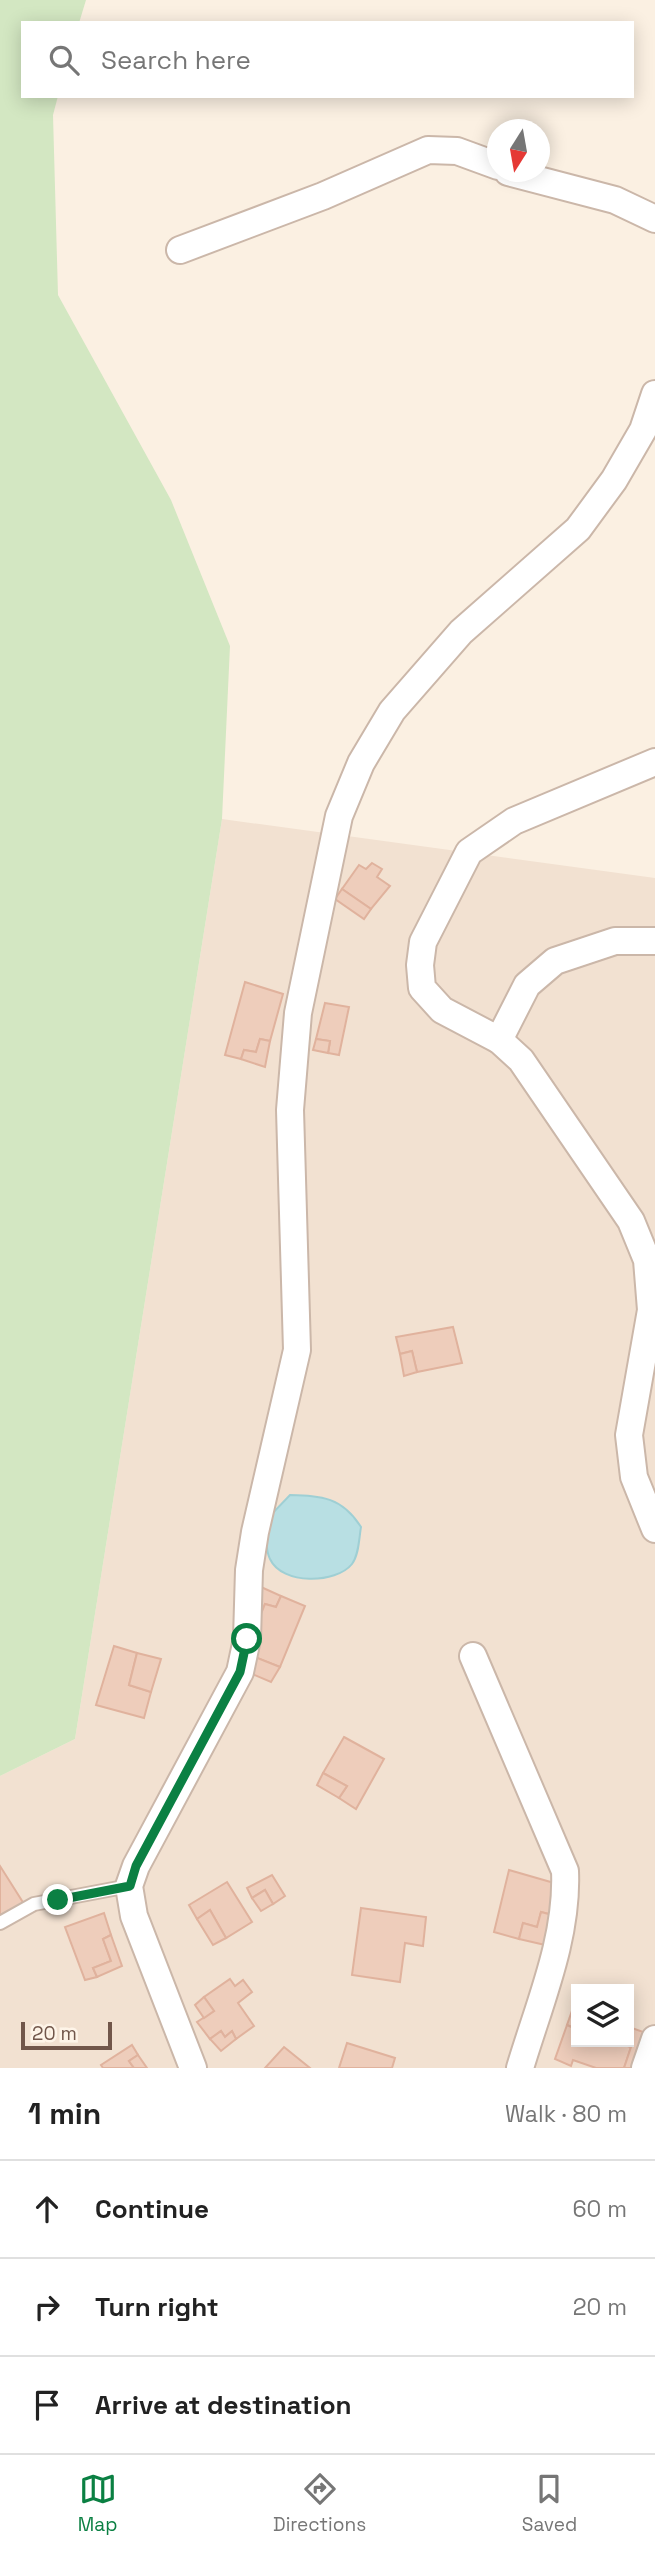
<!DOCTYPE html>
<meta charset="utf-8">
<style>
:root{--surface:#fff;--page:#f2f2f2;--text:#222;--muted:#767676;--line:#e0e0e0;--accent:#0b8043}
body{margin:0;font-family:"Space Grotesk",sans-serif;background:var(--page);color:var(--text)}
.controls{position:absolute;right:21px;bottom:21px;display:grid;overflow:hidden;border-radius:0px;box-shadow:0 4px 18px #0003}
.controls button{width:63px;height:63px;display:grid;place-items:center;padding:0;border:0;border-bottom:2px solid var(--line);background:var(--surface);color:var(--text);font:35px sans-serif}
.compass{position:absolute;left:487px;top:119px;width:63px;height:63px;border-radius:50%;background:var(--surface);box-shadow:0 4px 18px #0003;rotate:191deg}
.scale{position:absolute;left:21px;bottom:18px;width:91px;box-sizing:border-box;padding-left:7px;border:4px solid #71564a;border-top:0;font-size:19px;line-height:24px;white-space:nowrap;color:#71564a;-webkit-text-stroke:5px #fef4e8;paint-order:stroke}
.stop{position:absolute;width:21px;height:21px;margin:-16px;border:5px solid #0b8043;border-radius:50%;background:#fff}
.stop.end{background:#0b8043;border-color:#fff;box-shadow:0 2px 7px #0008}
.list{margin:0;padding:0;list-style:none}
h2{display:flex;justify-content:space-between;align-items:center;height:91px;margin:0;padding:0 28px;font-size:30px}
h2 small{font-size:23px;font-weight:400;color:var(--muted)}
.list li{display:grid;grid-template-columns:46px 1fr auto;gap:21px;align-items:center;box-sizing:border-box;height:98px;padding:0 28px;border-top:2px solid var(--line)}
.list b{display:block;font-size:26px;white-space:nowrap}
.list em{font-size:23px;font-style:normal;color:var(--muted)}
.icon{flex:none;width:38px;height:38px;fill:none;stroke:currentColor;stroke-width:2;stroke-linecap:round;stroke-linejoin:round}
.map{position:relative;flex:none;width:655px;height:2068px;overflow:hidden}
.search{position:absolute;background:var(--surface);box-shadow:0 4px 18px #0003;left:21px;right:21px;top:21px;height:77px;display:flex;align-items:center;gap:18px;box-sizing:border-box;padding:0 24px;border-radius:0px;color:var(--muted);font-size:26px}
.sheet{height:385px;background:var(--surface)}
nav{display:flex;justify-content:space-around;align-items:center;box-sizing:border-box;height:98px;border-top:2px solid var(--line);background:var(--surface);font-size:19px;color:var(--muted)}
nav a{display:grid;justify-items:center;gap:4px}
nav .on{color:var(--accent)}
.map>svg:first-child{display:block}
.residential{fill:#f2e1d1;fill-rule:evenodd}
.green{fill:#d3e7c2}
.water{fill:#b8dfe3;stroke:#9fcfd4;stroke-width:2}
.building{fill:#eecdbb;stroke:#e0b29d;stroke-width:2}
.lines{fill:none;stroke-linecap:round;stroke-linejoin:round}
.lane-casing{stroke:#cbb7a9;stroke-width:16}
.street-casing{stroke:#cbb7a9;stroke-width:30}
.lane{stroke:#fff;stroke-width:12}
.street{stroke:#fff;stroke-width:26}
.route{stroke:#0b8043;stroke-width:9}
</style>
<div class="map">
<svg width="655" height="2068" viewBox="0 0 655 2068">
<rect width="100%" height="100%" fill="#fbf0e2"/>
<!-- residential -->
<path class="residential" d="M222,819L655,878V2068H0V1776L75,1739ZM576,1989H629V2042H576Z"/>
<!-- green -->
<polygon class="green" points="0,0 86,0 79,23 23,23 23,96 58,96 53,115 58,295 171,500 230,646 222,819 75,1739 0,1776"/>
<!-- water -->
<path class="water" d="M290,1495C322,1496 342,1497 361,1527C359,1538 359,1555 352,1564C336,1584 282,1585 270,1559C265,1550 266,1532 265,1521Z"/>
<!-- building -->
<g class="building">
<polygon points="372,863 382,869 377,877 390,886 371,909 342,889 359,865 366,869"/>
<polygon points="342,889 371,909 364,919 335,899"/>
<polygon points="245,982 283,994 270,1041 260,1039 256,1052 244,1050 241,1059 225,1055"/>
<polygon points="325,1003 349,1007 339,1055 328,1053 330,1041 316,1039"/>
<polygon points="260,1039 270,1041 265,1067 241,1059 244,1050 256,1052"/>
<polygon points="316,1039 330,1041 328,1053 313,1050"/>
<polygon points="453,1327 462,1363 417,1372 412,1351 400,1354 396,1337"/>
<polygon points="412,1351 417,1372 404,1376 400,1354"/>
<polygon points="261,1587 281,1596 276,1607 265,1604 251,1639"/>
<polygon points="281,1596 305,1606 280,1667 235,1649 251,1639 265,1604 276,1607"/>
<polygon points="114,1646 137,1653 129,1685 151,1692 144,1718 96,1705"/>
<polygon points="242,1652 280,1667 271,1682 236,1667"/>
<polygon points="137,1653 161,1659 151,1692 129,1685"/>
<polygon points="344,1737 384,1759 356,1809 339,1798 347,1786 323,1773"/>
<polygon points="323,1773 347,1786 339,1798 317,1785"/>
<polygon points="0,1866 24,1904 0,1919"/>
<polygon points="509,1870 568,1887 560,1917 541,1912 537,1927 523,1923 519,1939 494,1932"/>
<polygon points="272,1875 285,1896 273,1904 265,1890 252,1898 247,1888"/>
<polygon points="227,1882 252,1922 226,1938 210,1910 197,1919 189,1905"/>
<polygon points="265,1890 273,1904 261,1911 252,1898"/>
<polygon points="361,1908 426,1917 423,1946 405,1943 400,1982 352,1975"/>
<polygon points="210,1910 226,1938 213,1945 197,1919"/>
<polygon points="541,1912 560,1917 554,1947 519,1939 523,1923 537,1927"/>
<polygon points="104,1913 111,1935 103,1939 111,1961 93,1968 97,1977 85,1980 65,1927"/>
<polygon points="111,1935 122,1966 97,1977 93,1968 111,1961 103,1939"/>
<polygon points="230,1979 235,1986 243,1980 252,1992 238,2003 254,2026 236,2039 232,2031 225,2037 221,2031 210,2039 197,2022 214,2011 204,1997"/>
<polygon points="204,1997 214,2011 204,2018 195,2005"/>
<polygon points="573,2008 576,2009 576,2029 567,2025"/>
<polygon points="567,2025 576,2029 576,2042 615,2042 631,2047 624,2068 596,2068 573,2060 571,2066 555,2059"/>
<polygon points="629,2027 649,2034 638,2068 624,2068 631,2047 615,2042 629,2042"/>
<polygon points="221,2031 225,2037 232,2031 236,2039 221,2051 210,2039"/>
<polygon points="347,2043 395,2058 392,2068 339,2068"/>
<polygon points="132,2045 138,2055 129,2061 134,2068 103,2068 101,2065"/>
<polygon points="284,2047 310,2068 265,2068"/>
<polygon points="138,2055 147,2068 134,2068 129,2061"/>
</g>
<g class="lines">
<defs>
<polyline id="lane" points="0,1923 34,1904 129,1886"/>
<g id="street">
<polyline points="508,172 615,200 655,219"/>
<polyline points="180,250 323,196 428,150 457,151 498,166"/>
<polyline points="655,762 514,821 469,852 423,942 420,965 422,988 442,1010 499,1040 521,1060 631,1221 647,1260 651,1310 629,1435 634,1477 655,1529"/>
<polyline points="499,1040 527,985 555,961 615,941 655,941"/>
<path d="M473,1656L565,1871C568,1938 539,2004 520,2068"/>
<polyline points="193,2068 134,1916 129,1886 136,1866 240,1672 247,1639 249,1570 255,1532 297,1350 290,1110 298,1013 339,816 361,763 392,711 461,632 578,529 614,480 643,430 655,394"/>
<polyline points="645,2068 655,2039"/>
</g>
</defs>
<!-- lane casing -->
<use href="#lane" class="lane-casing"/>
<!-- street casing -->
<use href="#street" class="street-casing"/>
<!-- lane -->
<use href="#lane" class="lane"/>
<!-- street -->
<use href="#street" class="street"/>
</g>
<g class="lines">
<!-- route -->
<polyline class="route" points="58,1900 130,1886 136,1866 240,1672 247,1639"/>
</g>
</svg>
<div class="controls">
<button><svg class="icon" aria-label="layers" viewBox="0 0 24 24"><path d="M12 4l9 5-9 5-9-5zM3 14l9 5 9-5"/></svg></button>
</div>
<svg class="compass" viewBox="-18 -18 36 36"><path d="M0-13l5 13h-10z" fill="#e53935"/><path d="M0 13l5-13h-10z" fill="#767676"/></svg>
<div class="scale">20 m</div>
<div class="stop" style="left:247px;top:1639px"></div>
<div class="stop end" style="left:58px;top:1900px"></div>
<div class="search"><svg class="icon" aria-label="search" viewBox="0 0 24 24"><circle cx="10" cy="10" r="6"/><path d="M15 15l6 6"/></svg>Search here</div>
</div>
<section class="sheet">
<h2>1 min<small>Walk · 80 m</small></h2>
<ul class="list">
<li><svg class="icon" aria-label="ahead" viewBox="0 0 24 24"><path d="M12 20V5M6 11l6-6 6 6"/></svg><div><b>Continue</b></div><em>60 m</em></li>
<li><svg class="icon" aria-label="right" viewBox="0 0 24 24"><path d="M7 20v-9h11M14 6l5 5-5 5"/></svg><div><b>Turn right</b></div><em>20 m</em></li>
<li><svg class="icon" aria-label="arrive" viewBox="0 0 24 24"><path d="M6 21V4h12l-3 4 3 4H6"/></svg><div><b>Arrive at destination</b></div></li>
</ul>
</section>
<nav>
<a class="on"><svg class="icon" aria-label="map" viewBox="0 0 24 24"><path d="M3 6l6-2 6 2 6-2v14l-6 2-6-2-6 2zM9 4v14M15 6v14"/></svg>Map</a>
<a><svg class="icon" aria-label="directions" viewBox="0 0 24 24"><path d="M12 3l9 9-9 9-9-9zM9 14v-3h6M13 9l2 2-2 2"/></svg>Directions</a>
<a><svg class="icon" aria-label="saved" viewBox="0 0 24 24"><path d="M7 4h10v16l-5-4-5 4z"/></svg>Saved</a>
</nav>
